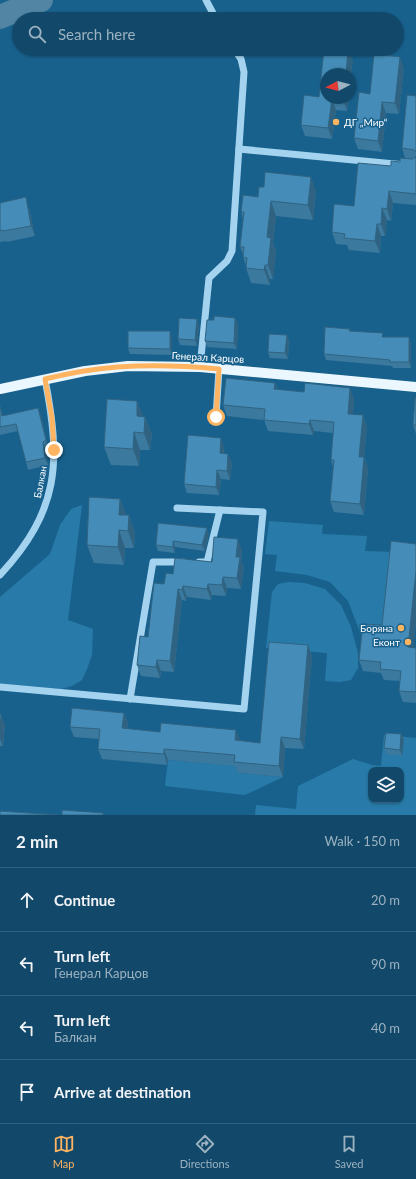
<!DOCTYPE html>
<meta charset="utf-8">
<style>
:root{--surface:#12496a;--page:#1b5070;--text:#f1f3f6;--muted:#9cb2c1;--line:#31617e;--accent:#ffb461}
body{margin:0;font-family:Lato,sans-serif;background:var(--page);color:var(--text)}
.controls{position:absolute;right:12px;bottom:12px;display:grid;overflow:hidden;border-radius:8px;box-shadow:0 1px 3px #0004}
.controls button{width:36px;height:36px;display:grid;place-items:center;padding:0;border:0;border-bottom:1px solid var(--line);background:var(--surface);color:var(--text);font:20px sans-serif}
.compass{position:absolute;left:320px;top:68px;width:36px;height:36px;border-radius:50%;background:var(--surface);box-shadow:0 1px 3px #0004;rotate:263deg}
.stop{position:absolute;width:12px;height:12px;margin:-9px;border:3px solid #ffb461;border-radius:50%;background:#fff}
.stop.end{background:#ffb461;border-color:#fff;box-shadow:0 1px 4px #0008}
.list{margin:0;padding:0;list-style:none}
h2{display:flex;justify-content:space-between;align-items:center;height:52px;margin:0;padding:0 16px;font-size:17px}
h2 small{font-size:13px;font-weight:400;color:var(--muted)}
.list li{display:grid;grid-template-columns:26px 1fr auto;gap:12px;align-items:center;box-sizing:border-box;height:64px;padding:0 16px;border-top:1px solid var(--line)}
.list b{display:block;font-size:15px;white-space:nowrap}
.list p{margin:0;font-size:13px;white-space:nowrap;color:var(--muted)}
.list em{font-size:13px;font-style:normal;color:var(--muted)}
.icon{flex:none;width:22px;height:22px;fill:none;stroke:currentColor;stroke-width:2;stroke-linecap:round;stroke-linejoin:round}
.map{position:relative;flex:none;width:416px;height:815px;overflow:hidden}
.search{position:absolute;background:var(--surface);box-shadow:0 1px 3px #0004;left:12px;right:12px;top:12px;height:44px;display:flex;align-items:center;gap:10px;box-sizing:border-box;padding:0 14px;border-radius:22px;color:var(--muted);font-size:15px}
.sheet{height:308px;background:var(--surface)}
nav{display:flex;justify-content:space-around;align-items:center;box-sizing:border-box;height:56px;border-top:1px solid var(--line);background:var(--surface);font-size:11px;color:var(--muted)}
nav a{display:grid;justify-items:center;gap:2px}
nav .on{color:var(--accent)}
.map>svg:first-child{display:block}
.green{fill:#287ba9;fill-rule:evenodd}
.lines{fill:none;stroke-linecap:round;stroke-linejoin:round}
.river{stroke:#5185a3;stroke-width:24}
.minor{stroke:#a4d3ef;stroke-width:7}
.major{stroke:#ebf7ff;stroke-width:10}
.wall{fill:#3b799e}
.shaded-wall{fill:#306381}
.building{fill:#458db8;stroke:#306381}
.route{stroke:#ffb461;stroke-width:5}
.poi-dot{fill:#ffb461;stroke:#18618d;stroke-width:1.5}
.labels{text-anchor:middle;stroke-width:3;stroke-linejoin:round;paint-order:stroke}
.poi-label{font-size:10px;fill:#fff;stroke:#18618d;text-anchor:end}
.street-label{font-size:10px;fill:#fff;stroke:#18618d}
</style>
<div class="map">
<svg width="416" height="815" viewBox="0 0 416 815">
<rect width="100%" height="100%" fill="#18618d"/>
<!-- green -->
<g class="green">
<polygon points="82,505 68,620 93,629 92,655 87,669 82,680 72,686 61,689 0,684 0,597 50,554 60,525 71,509"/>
<polygon points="269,521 323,525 322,534 367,536 365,551 395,552 386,637 361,635 348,601 330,582 307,575 275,571 277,555 265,554"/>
<polygon points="288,582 305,583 325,589 341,605 351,627 358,653 358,668 351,680 340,682 325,681 327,653 266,648 272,592 278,584"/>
<path d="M384,735L416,738V815H255L256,805L296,809L298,786L353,759L372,765L381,766ZM371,770H401V800H371Z"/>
<polygon points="168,760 238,766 238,773 283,777 245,795 165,786"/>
</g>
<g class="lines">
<!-- river -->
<polyline class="river" points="0,17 41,0"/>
<!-- minor -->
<g class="minor">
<polyline points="206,0 216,19"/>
<polyline points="239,149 416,166"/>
<polyline points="200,367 209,278 227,261 232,251 244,72 241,59 234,49"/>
<polyline points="216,417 219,369"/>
<polyline points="199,562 207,562 220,510"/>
<path d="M0,575C60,510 61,462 45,379"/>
<polyline points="0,687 244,709 263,512 177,508"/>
<polyline points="130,699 153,562 183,562"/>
</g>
<!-- major -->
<polyline class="major" points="0,389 85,371 128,366 200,367 416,387"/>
</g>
<!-- wall -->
<g class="wall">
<polygon points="348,50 353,61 326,98 349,98 347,111 336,110 332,139 305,136 301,125"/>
<polygon points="404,68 399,114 386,113 382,152 358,149 354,138"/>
<polygon points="416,96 416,205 393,203 391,221 387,220 385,236 381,236 380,253 349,250 347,245 336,244 332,232 354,206 391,166 400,162 405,158 402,148"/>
<polygon points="316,191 313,220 276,216 273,243 276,252 273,279 270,279 270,285 251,283 246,268 246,266 243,257 243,254 240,247 243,219 241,212 258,197"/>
<polygon points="0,203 29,208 35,236 7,242 7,241 0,242"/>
<polygon points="235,318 238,324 237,349 207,347 205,341 214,320"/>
<polygon points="197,319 199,325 197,346 180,345 178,339"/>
<polygon points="350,329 350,331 384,337 411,343 411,368 393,368 392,366 326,360 324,354"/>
<polygon points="287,335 289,341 288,359 270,358 268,352"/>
<polygon points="172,337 172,355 130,354 128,348"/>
<polygon points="275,383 278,390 304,392 350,388 354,399 353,414 363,415 367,426 364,457 368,468 364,515 334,512 330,501 333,468 331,460 333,433 314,431 313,435 268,431 264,420 227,416 223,405"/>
<polygon points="416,398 416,434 413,425"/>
<polygon points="137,401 143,417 145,417 152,434 150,450 140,450 139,466 111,465 104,447"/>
<polygon points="0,405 3,416 38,408 41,416 48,448 45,449 48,465 28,470 26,462 18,431 0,435"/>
<polygon points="224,447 224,454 232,463 230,480 221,479 219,495 187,493 184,484"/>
<polygon points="120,499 126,515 129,515 135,533 134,548 125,548 124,565 94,563 87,545"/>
<polygon points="158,523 209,534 205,551 175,547 175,553 158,551 156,545"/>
<polygon points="416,544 416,622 413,648 416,648 416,703 403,702 399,691 400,681 384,680 381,673 363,671 359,660 382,625"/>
<polygon points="242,550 241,561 244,568 241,589 227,588 226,596 212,595 211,600 187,597 186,601 182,600 174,672 161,671 160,678 141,676 137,665 148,637 164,584 173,574 212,562"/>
<polygon points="308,645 312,656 304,749 285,748 283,777 238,773 235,766 168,760 167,765 102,759 98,749 99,739 74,737 70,727 124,713 128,723 127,729 260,743"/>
<polygon points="0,713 5,725 3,746 0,746"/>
<polygon points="401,734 404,740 402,756 386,754 384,748"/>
</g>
<!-- shaded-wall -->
<g class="shaded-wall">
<polygon points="348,50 353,61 350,85 350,74 346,74"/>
<polygon points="400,57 404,68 399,114 395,103"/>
<polygon points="343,98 349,98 347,111 343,100"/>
<polygon points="332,99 336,110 332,139 328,128"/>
<polygon points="382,102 386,113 382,152 378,141"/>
<polygon points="311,177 316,191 313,220 308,205"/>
<polygon points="389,191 393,203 391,221 387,209"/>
<polygon points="26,197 29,208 35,236 31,226"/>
<polygon points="271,201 276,216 273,243 276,252 273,279 268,265 267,237"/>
<polygon points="382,208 387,220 385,236 381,224"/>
<polygon points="377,224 381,236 380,253 375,241"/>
<polygon points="265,265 270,279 270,285 264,270"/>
<polygon points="235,318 238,324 237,349 234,343"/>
<polygon points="197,319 199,325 197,346 195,340"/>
<polygon points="170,331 172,337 172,355 170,349"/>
<polygon points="287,335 289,341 288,359 285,353"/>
<polygon points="409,337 411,343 411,368 409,362"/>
<polygon points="275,383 279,394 274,389"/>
<polygon points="350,388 354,399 352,425 348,414"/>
<polygon points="137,401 144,418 137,416"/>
<polygon points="0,405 2,412 5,424 2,416"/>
<polygon points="38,408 41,416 48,448"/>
<polygon points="363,415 367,426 363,468 359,457"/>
<polygon points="145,417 152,434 150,450 144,433"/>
<polygon points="310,420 314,431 313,435 309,424"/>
<polygon points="134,432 140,450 139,466 133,449"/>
<polygon points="221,438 224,447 223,462 220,453"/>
<polygon points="43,442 45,449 48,465 45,458"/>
<polygon points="228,454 232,463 230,480 227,471"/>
<polygon points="364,457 368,468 364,515 360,504"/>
<polygon points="217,470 221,479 219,495 216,487"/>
<polygon points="120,499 127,517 119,515"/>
<polygon points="129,515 135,533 134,548 128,531"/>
<polygon points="207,528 209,534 205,551 202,545"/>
<polygon points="119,530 125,548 124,565 118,547"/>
<polygon points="238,539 242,550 241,561 244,568 241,589 237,578 236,557"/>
<polygon points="173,541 175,547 175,553 173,547"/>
<polygon points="416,571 416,622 412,658 408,647"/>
<polygon points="223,577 227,588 226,596 222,585"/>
<polygon points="208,584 212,595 211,600 207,589"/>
<polygon points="183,586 187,597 186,601 182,590"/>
<polygon points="178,589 182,600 174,672 170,661"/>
<polygon points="308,645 312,656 304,749 300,739"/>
<polygon points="157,660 161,671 160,678 156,667"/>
<polygon points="124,713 128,723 126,739 122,728"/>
<polygon points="1,714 5,725 3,746 0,739 0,721"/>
<polygon points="236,730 240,740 239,751 235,740"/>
<polygon points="401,734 404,740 402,756 400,750"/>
<polygon points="281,737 285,748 283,777 279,766"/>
<polygon points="164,749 168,760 167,765 164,754"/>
</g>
<!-- building -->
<g class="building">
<polygon points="324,49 338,49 348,50 346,74 326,74 326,98 343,98 343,100 332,99 328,128 301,125 304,95 319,97"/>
<polygon points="374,54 400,57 395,103 382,102 378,141 354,138 359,92 370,94"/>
<polygon points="407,95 416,96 416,152 414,150 402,148"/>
<polygon points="416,156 416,194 389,191 387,209 382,208 381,224 377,224 375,241 344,238 345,234 332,232 334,204 354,206 358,163 391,166 391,161 400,162 400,158 412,159 416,157"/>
<polygon points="265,172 311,177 308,205 271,201 267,237 271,238 268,265 265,265 264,270 246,268 247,258 243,257 244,247 240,247 244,212 241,212 243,195 258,197 259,187 264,187"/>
<polygon points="26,197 31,226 3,231 3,230 0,231 0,203"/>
<polygon points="214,316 235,318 234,343 205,341 207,320 214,320"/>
<polygon points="179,318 197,319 195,340 178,339"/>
<polygon points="325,327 350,329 349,331 383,333 382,337 409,337 409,362 390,362 390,360 324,354"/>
<polygon points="128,331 170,331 170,349 128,348"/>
<polygon points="269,334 287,335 285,353 268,352"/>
<polygon points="226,378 275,383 274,389 304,392 305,383 350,388 348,414 363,415 359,457 364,457 360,504 330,501 334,460 331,460 334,422 310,420 309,424 264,420 265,409 223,405"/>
<polygon points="415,398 416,398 416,425 413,425"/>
<polygon points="107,399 137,401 137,416 145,417 144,433 134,432 133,449 104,447"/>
<polygon points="0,406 2,416 38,408 46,440 43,442 45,458 26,462 16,424 0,427"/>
<polygon points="188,435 221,438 220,453 228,454 227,471 217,470 216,487 184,484"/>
<polygon points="89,497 120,499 119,515 129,515 128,531 119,530 118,547 87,545"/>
<polygon points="158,523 207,528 202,545 173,541 173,547 156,545"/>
<polygon points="214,537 238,539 236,557 240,557 237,578 223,577 222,585 208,584 207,589 183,586 182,590 178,589 170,661 157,660 156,667 137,665 140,636 148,637 154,583 164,584 166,573 173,574 175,558 212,562"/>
<polygon points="391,541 416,544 416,571 408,647 416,648 416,692 399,691 401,671 380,669 381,662 359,660 363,624 382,625"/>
<polygon points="269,642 308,645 300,739 281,737 279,766 234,762 235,755 164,749 164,754 98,749 100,729 70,727 72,708 124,713 122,728 160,732 161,723 236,730 235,740 260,743"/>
<polygon points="386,733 401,734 400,750 384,748"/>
<polygon points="62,810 103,813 103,815 62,815"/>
<polygon points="0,811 58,815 0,815"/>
</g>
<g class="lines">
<!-- route -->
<path class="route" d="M54,450L52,418L45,379C58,376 71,373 84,371C127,364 176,365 219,369L216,417"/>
</g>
<!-- markers -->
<g class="poi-dot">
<circle cx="336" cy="122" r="4"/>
<circle cx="401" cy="628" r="4"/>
<circle cx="408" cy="642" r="4"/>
</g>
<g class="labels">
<!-- poi labels -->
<g class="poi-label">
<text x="344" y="126" text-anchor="start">ДГ „Мир“</text>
<text x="393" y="632">Боряна</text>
<text x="400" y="646">Еконт</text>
</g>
<!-- street labels -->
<g class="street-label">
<text transform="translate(208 357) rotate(3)" y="4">Генерал Карцов</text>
<text transform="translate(40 482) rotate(-79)" y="4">Балкан</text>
</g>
</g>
</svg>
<div class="controls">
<button><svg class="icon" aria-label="layers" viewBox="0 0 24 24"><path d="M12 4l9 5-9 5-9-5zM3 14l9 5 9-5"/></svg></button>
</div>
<svg class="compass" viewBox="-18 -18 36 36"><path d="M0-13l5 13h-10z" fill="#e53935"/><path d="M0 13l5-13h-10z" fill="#9cb2c1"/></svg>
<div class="stop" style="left:216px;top:417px"></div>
<div class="stop end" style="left:54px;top:450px"></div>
<div class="search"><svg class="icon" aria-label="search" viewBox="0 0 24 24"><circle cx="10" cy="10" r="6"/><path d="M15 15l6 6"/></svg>Search here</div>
</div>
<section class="sheet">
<h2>2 min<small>Walk · 150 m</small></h2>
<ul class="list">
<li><svg class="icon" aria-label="ahead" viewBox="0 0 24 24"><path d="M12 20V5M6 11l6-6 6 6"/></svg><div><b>Continue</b></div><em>20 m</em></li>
<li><svg class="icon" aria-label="left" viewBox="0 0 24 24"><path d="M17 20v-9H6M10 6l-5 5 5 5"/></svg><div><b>Turn left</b><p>Генерал Карцов</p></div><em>90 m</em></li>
<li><svg class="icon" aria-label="left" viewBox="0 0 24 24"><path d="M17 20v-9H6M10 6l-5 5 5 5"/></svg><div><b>Turn left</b><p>Балкан</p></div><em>40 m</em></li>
<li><svg class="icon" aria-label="arrive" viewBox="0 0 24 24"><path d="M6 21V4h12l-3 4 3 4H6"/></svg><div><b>Arrive at destination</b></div></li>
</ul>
</section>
<nav>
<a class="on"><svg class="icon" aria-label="map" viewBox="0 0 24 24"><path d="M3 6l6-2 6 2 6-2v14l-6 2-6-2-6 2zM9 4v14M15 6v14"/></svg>Map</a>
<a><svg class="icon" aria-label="directions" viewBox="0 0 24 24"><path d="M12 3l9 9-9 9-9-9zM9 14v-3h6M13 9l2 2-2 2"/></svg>Directions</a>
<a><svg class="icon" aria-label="saved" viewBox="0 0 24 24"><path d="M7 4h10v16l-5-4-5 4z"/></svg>Saved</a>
</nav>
